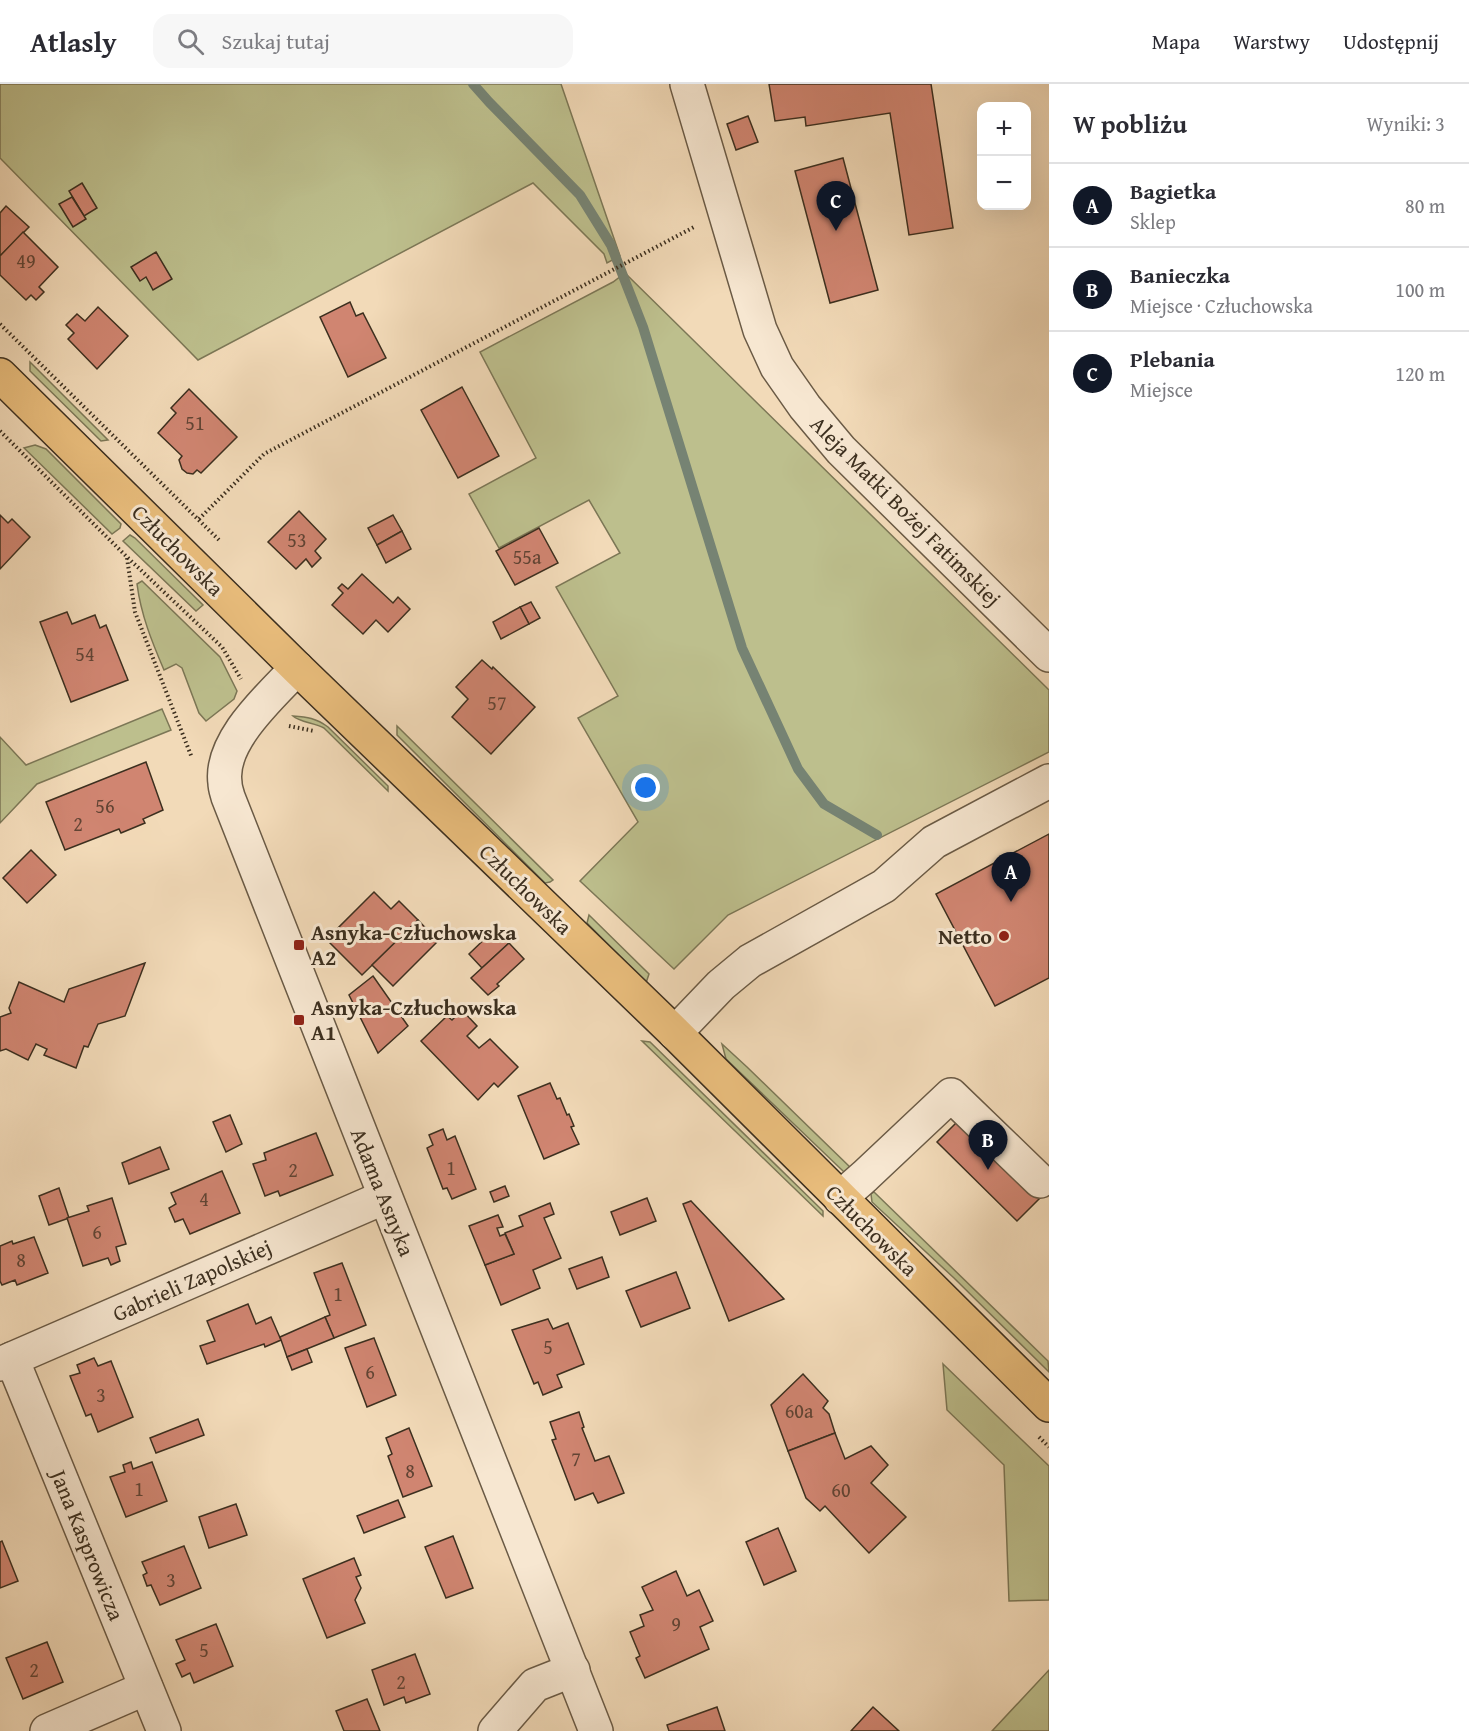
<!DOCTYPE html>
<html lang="pl">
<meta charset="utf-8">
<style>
:root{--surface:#fff;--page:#f7f7f7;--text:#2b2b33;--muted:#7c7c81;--line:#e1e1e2;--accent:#111827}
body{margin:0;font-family:"Gentium Book Plus",serif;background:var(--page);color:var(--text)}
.controls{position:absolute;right:18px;top:18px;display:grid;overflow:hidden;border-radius:12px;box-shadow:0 6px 24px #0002}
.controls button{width:54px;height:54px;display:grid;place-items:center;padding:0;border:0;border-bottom:2px solid var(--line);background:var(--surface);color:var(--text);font:30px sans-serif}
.you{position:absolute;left:646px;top:704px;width:21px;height:21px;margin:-15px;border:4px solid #fff;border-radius:50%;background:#1a73e8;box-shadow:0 0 0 9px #1a73e833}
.badge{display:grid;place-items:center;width:39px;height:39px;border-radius:50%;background:var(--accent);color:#fff;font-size:20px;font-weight:700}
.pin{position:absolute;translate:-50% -50px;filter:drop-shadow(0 2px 3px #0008)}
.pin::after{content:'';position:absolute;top:32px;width:21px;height:18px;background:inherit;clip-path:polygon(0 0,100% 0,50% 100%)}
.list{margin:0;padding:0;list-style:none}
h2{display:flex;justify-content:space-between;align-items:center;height:78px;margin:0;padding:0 24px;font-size:26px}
h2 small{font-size:20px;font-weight:400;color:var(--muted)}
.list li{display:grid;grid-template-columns:39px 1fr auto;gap:18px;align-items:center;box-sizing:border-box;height:84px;padding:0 24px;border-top:2px solid var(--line)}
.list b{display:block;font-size:22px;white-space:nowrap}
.list p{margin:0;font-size:20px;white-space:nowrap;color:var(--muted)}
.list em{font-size:20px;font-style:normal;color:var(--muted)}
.icon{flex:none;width:33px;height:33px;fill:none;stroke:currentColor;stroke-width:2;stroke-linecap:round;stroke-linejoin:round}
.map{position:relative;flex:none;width:1049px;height:1647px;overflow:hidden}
header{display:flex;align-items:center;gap:36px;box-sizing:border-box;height:84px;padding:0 30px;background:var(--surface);border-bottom:2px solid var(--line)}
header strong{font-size:28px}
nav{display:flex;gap:33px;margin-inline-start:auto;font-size:21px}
.search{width:420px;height:54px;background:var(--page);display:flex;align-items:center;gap:15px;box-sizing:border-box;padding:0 21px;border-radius:18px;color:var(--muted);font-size:22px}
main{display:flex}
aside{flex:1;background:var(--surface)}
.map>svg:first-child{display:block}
.green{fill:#bdbf8d;stroke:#7c7756;stroke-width:1.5}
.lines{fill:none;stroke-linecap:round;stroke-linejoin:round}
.stream{stroke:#768373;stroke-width:10}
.building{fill:#d08571;stroke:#3c2f1f;stroke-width:1.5}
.minor-casing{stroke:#6a5a45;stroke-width:36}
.major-casing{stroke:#3c2f1f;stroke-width:36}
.path{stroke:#3c2f1f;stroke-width:4;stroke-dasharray:1.5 3;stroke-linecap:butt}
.minor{stroke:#f7e7d1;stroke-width:33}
.major{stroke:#e9bd7c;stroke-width:33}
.poi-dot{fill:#8f2418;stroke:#f7e7d1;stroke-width:2}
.labels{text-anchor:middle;stroke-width:6;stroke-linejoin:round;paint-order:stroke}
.number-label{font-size:20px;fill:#614434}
.street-label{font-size:22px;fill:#3c2f1f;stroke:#f7e7d1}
.poi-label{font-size:22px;font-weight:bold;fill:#3c2f1f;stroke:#f7e7d1;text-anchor:start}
</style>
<header>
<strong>Atlasly</strong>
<div class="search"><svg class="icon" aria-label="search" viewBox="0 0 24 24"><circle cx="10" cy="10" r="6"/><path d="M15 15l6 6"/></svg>Szukaj tutaj</div>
<nav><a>Mapa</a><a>Warstwy</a><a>Udostępnij</a></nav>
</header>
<main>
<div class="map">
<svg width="1049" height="1647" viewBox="0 0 1049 1647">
<rect width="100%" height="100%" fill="#f2dab8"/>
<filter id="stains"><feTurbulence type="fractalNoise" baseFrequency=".00333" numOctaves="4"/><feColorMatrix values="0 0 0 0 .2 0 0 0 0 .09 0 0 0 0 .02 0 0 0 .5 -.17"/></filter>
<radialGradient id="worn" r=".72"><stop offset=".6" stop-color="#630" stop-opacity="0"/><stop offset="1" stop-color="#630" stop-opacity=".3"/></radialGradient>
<!-- green -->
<g class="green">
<polygon points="0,0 561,0 620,172 607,179 604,170 533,99 198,276 0,74"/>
<polygon points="625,189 1049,606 1049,668 728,831 674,885 580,797 638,738 578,634 618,612 556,503 620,469 589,416 499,464 469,410 536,374 480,268 613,198"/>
<polygon points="30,278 108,356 101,357 30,287"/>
<polygon points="35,361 46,365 121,440 120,444 112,450 24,364"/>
<polygon points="130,451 135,454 203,521 196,527 123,457"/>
<path d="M142,497L220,573L237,607L234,615L206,637L199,629L182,584L176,580L164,586C152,558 141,531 137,500Z"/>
<polygon points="162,625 171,646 37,700 0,739 0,653 26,681"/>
<path d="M293,632C307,633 316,634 328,643L388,702V707L324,644C315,639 299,638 293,632Z"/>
<polygon points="397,642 553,796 550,798 545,799 397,651"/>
<polygon points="589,831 649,890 646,899 587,839"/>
<polygon points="642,957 650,958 823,1127 823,1132"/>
<polygon points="722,960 747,983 853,1086 846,1089 843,1087 726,975"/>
<polygon points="874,1108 1048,1277 1049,1288 954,1194 872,1118 871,1110"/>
<polygon points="943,1280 1049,1382 1049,1516 1009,1517 1004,1381 947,1326"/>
<polygon points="1049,1586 1049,1647 992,1647"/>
</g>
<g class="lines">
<!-- stream -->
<polyline class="stream" points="473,0 489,18 580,111 611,161 643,243 742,564 798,685 824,720 877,751"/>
</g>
<!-- building -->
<g class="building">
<polygon points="769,0 931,0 953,144 909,151 890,29 806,42 805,33 775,37"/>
<polygon points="748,32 758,58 736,66 727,40"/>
<polygon points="843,74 878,206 830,219 795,87"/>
<polygon points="82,99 97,124 84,132 69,107"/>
<polygon points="72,113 86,135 73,143 59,120"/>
<polygon points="6,122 29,143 0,172 0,129"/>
<polygon points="23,148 58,183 39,203 44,208 36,216 31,211 26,216 0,191 0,172"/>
<polygon points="156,168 172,195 153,206 146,193 140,197 131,183"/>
<polygon points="350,218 356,232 363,229 386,274 348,293 320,233"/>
<polygon points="98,223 128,252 97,285 68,255 74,249 66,241 77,230 85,237"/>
<polygon points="462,303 499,372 458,394 421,326"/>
<polygon points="189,305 237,353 201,389 197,386 193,390 187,389 182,385 179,376 182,372 158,349 176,329 171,324"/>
<polygon points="299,427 326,455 315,467 321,474 312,483 306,475 296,485 268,458"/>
<polygon points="0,431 8,439 12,435 30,453 0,485"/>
<polygon points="393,431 402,447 377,461 368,444"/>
<polygon points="539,444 558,479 515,501 496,467"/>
<polygon points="402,447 411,465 386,479 377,461"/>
<polygon points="362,490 393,519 398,513 410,525 388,548 376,536 363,550 332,521 343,509 338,504 342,500 348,505"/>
<polygon points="531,518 540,534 529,540 520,523"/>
<polygon points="520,523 529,540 501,555 493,538"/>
<polygon points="67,528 72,540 95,531 100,544 106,541 128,596 71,618 40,538"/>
<polygon points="482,576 492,585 493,583 535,623 491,670 452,633 468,615 456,603"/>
<polygon points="146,678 163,726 143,735 145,739 121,749 119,745 65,766 46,718"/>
<polygon points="1049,750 1049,894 995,922 936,810"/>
<polygon points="31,766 56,791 27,819 3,794"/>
<polygon points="374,808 391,825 399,817 418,836 362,891 329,858 340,847 337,845"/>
<polygon points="418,836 438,857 393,902 372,881"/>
<polygon points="495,845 509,859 482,884 469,870"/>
<polygon points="509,859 524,875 497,900 499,902 488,911 471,894"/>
<polygon points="145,879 125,932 98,940 88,963 84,962 76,984 44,971 47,965 36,960 28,976 6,965 0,967 0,933 11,929 9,924 19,898 64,918 69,905"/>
<polygon points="373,892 408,942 378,969 349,911"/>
<polygon points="462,926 477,942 467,952 479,964 490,955 518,983 498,1003 494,999 478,1016 421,957 447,932 452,936"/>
<polygon points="550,999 557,1015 560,1014 567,1031 569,1030 574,1042 571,1043 579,1060 544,1075 518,1012"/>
<polygon points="230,1031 242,1060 226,1068 213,1038"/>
<polygon points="959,1036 1040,1114 1017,1137 937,1058"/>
<polygon points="443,1045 447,1056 455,1052 476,1105 452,1115 447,1104 443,1105 427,1064 433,1061 429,1051"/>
<polygon points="316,1049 333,1091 280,1112 278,1107 265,1112 253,1080 266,1076 264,1069"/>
<polygon points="160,1063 169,1085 129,1100 122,1079"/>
<polygon points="222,1087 240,1129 190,1150 183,1135 175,1138 169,1124 176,1120 171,1109"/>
<polygon points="505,1102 509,1112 494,1118 490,1108"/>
<polygon points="59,1104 69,1134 49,1141 39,1112"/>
<polygon points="112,1114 126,1160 116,1163 120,1177 111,1181 108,1174 83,1182 67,1134 89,1127 87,1122"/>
<polygon points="647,1114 656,1137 620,1151 611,1128"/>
<polygon points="691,1117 784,1215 729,1237 683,1120"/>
<polygon points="550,1119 554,1130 544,1134 561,1174 533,1186 540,1204 501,1221 485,1181 514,1170 505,1149 523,1142 519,1132"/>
<polygon points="498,1131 503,1143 497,1144 500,1152 505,1150 514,1170 485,1181 469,1142"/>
<polygon points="34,1153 48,1189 17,1201 15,1196 2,1201 0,1197 0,1162 12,1157 13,1160"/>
<polygon points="602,1173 609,1193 577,1205 569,1185"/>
<polygon points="342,1179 366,1241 334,1254 325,1233 330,1231 314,1189"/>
<polygon points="676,1188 690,1224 641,1243 626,1207"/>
<polygon points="248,1220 256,1240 271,1233 281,1256 265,1263 264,1260 207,1280 200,1262 215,1257 207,1237"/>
<polygon points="325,1233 334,1254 287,1273 280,1253"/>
<polygon points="548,1235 553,1245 568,1239 584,1280 557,1291 562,1303 543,1311 538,1298 534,1300 512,1246"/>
<polygon points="374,1254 396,1311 367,1323 345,1264"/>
<polygon points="307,1265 312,1278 292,1286 287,1273"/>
<polygon points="94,1274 98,1282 111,1277 133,1333 98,1348 91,1330 86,1332 70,1292 80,1289 77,1281"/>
<polygon points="803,1290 828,1317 823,1324 829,1330 835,1349 788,1367 771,1321"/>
<polygon points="579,1328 584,1343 582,1344 595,1377 609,1372 624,1409 598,1419 593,1409 575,1416 552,1356 556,1355 550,1338"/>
<polygon points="198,1335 204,1351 156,1369 150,1354"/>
<polygon points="409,1344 432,1402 403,1413 388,1372 392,1370 386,1354"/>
<polygon points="835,1349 845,1375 871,1362 888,1381 871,1399 906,1433 869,1469 825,1422 820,1427 806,1414 788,1367"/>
<polygon points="131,1378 133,1385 152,1378 167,1417 126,1433 110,1393 125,1388 123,1381"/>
<polygon points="398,1416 405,1433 364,1449 357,1432"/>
<polygon points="236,1420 247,1451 209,1464 199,1433"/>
<polygon points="778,1444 796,1487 764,1501 746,1458"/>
<polygon points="453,1452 473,1504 446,1514 425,1463"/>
<polygon points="2,1457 18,1497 0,1504 0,1458"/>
<polygon points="184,1462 201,1504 160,1521 151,1501 147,1502 143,1491 147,1489 142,1478"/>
<polygon points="354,1474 361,1491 356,1493 361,1504 355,1516 365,1539 327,1554 303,1495"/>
<polygon points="676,1487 687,1512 699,1506 713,1537 700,1543 709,1565 645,1594 636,1574 640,1572 630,1548 644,1542 640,1531 653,1526 642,1503"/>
<polygon points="216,1540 233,1582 194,1599 190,1589 182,1593 176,1580 185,1576 176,1556"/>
<polygon points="47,1558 63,1598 23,1615 6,1574"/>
<polygon points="415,1570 430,1610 406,1619 404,1613 384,1621 372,1586"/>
<polygon points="367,1615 380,1647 344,1647 336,1627"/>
<polygon points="717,1623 725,1647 669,1647 667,1641"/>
<polygon points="873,1623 899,1647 851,1647"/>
</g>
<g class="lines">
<defs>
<g id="minor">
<polyline points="687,0 760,246 777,283 805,323 841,366 1049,571"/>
<path d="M297,584C271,612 219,657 225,699C225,704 227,709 228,713L596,1647"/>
<polyline points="675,949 721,901 750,877 884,802 934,758 1049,697"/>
<polyline points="840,1114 865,1092 951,1011 1040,1097"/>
<polyline points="12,1275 164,1647"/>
<polyline points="0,1280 385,1113"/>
<polyline points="47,1647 146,1604"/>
<polyline points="495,1647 535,1601 573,1586"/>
</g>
<polyline id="major" points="0,291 297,584 675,949 1049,1321"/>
</defs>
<!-- minor casing -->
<use href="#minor" class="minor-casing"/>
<!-- major casing -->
<use href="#major" class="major-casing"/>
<!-- path -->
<g class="path">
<polyline points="0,240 219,456"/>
<polyline points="0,347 127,473 222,563 241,595"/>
<polyline points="199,435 264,370 696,142"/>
<polyline points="127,474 135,528 192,674"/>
<polyline points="289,642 314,647"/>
<polyline points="1039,1353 1049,1363"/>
</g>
<!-- minor -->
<use href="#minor" class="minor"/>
<!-- major -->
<use href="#major" class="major"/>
</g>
<!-- markers -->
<g class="poi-dot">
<circle cx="1004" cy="852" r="6"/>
<rect x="293" y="855" width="12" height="12" rx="3"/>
<rect x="293" y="930" width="12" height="12" rx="3"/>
</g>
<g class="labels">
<!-- number labels -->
<g class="number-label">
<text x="26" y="184">49</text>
<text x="195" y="346">51</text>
<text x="297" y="463">53</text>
<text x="527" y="480">55a</text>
<text x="85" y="577">54</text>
<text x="497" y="626">57</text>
<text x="105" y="729">56</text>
<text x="78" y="747">2</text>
<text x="451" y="1091">1</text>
<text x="293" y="1093">2</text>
<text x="204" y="1122">4</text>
<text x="97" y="1155">6</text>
<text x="21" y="1183">8</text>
<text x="338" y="1217">1</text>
<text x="548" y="1270">5</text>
<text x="370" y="1295">6</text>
<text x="101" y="1318">3</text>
<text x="799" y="1334">60a</text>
<text x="576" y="1382">7</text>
<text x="410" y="1394">8</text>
<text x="139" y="1412">1</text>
<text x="841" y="1413">60</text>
<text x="171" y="1503">3</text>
<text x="676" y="1547">9</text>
<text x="204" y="1573">5</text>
<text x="34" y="1593">2</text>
<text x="401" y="1605">2</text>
</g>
<!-- street labels -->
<g class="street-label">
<text transform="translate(906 427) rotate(45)" y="8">Aleja Matki Bożej Fatimskiej</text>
<text transform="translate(178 466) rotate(45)" y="8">Człuchowska</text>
<text transform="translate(526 805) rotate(44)" y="8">Człuchowska</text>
<text transform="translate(383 1108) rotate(68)" y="8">Adama Asnyka</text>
<text transform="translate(872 1146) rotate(45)" y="8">Człuchowska</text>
<text transform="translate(192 1196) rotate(-24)" y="8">Gabrieli Zapolskiej</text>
<text transform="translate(88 1461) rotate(68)" y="8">Jana Kasprowicza</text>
</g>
<!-- poi labels -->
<g class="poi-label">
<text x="311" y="856">Asnyka-Człuchowska<tspan x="311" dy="25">A2</tspan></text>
<text x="992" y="860" text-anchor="end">Netto</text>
<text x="311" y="931">Asnyka-Człuchowska<tspan x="311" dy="25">A1</tspan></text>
</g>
</g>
<rect width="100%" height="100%" filter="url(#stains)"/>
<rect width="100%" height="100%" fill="url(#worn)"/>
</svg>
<div class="controls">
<button>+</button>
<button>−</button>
</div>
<div class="you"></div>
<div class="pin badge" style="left:1011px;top:818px">A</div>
<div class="pin badge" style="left:988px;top:1086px">B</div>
<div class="pin badge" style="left:836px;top:147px">C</div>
</div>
<aside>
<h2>W pobliżu<small>Wyniki: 3</small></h2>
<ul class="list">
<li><span class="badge">A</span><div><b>Bagietka</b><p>Sklep</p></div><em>80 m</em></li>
<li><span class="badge">B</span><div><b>Banieczka</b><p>Miejsce · Człuchowska</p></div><em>100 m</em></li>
<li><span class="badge">C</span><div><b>Plebania</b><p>Miejsce</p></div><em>120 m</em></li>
</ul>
</aside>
</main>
